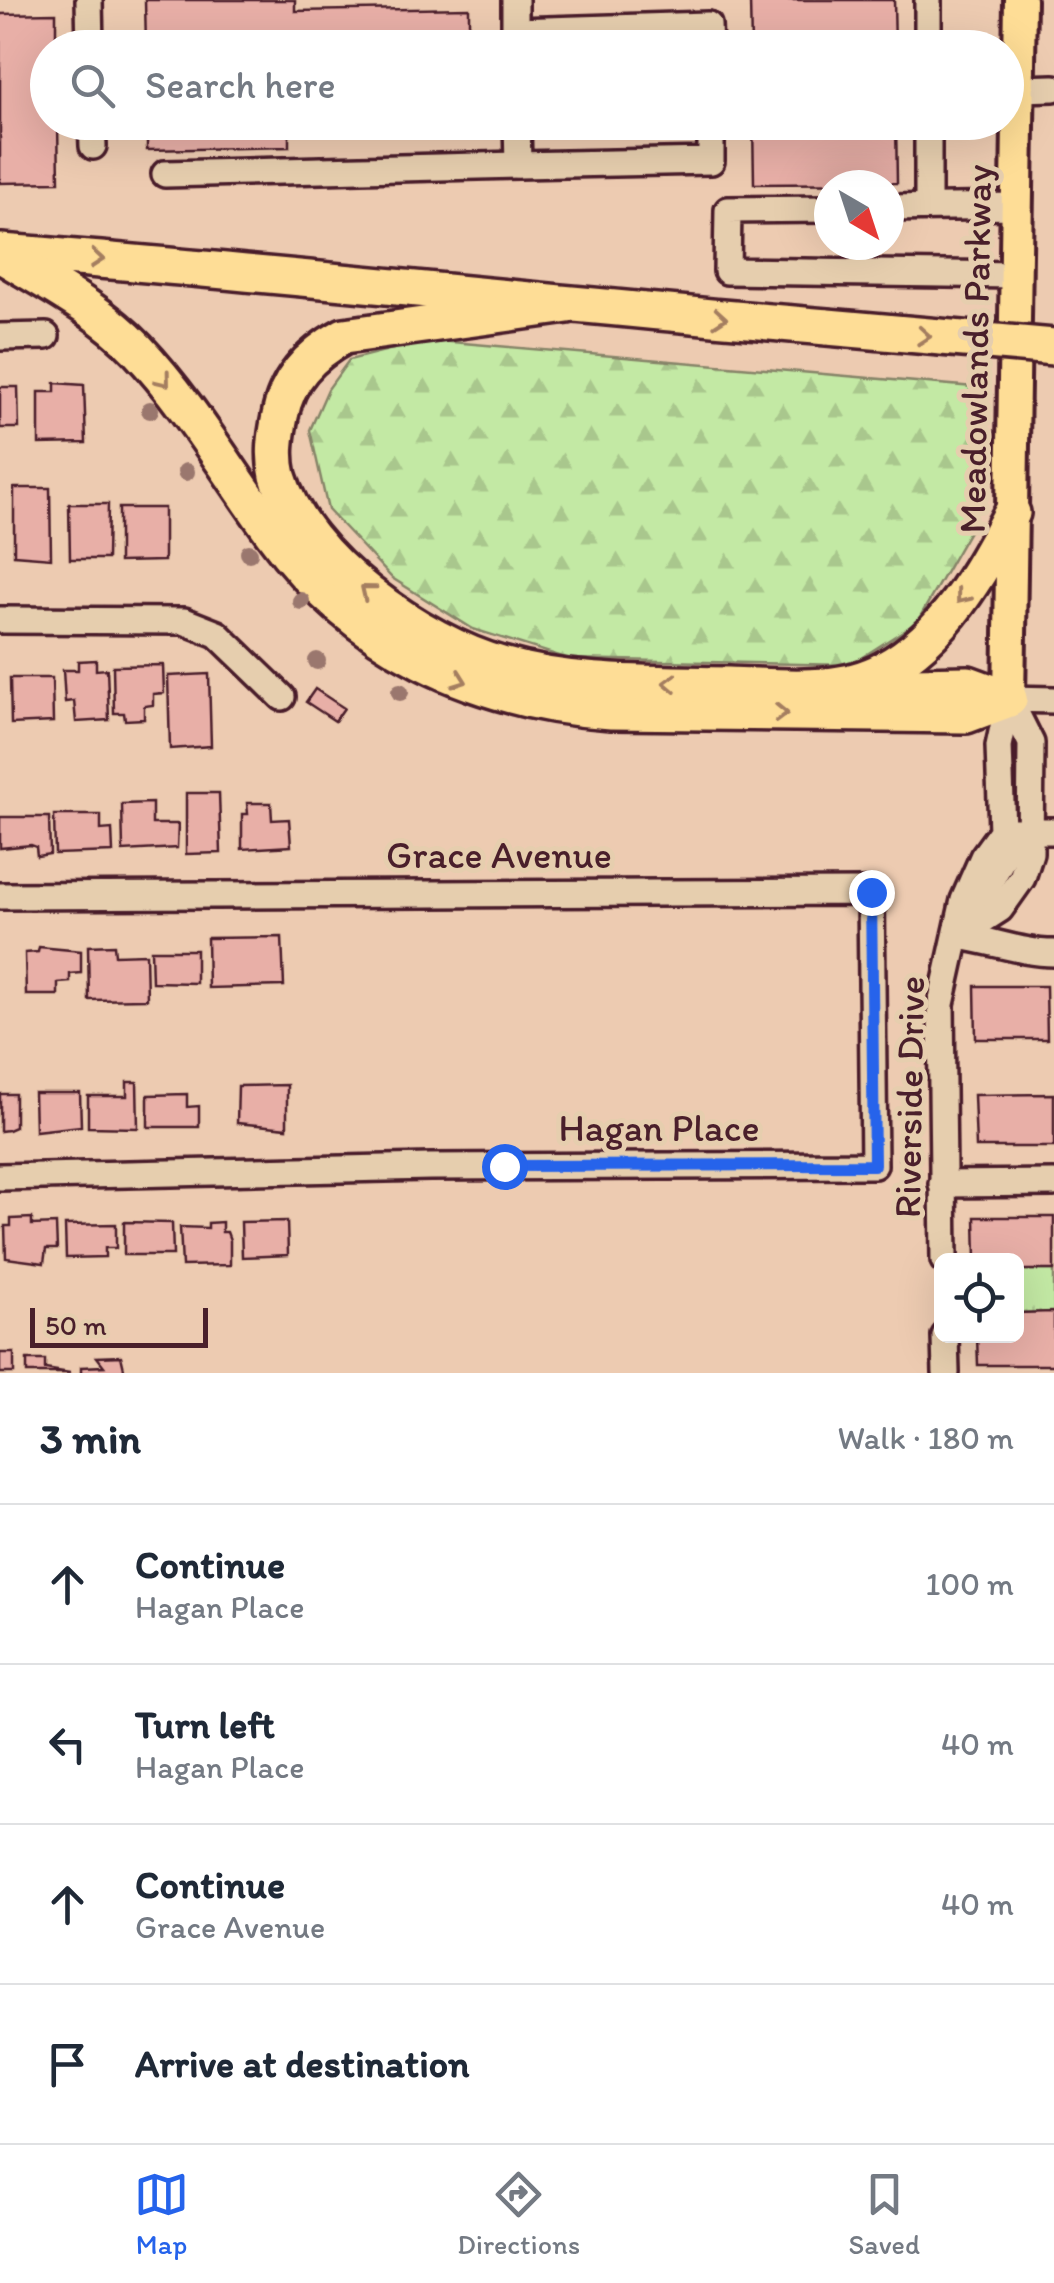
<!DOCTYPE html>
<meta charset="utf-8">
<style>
:root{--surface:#fff;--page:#f2f2f3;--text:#1f2937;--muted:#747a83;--line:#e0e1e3;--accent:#2563eb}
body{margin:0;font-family:Itim,sans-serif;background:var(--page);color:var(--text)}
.controls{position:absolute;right:30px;bottom:30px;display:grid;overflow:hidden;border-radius:15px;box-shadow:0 10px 40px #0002}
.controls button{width:90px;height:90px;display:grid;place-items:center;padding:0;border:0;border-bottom:2px solid var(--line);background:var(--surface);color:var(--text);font:50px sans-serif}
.compass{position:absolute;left:814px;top:170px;width:90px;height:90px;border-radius:50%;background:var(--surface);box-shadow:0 10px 40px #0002;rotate:141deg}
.scale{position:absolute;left:30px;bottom:25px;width:178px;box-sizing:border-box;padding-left:10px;border:5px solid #4a1f2b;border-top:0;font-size:28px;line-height:35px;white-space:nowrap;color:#4a1f2b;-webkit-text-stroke:8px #e6ceae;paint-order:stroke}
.stop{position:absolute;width:30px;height:30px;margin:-22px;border:8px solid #2563eb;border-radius:50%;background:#fff}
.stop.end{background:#2563eb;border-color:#fff;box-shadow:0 2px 10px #0008}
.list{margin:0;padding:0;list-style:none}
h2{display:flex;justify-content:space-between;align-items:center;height:130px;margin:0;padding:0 40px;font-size:42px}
h2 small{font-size:32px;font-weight:400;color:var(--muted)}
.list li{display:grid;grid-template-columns:65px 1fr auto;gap:30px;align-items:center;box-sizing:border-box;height:160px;padding:0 40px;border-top:2px solid var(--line)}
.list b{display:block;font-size:38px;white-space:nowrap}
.list p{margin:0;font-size:32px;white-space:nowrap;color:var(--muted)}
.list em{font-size:32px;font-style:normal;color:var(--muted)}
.icon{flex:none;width:55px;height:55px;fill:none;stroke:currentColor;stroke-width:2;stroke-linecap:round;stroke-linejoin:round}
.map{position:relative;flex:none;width:1054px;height:1373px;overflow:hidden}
.search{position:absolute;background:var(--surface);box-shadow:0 10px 40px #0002;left:30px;right:30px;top:30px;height:110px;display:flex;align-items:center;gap:25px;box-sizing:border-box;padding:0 35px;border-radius:55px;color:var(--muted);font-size:38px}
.sheet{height:770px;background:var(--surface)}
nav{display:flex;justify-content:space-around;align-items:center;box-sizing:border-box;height:140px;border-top:2px solid var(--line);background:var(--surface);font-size:28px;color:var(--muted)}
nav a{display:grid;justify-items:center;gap:5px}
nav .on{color:var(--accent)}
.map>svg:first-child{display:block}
.grass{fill:url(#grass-tufts);stroke:#868468;stroke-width:2.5}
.forest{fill:url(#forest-firs);stroke:#868468;stroke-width:2.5}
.building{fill:#e8afa7;stroke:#4a1f2b;stroke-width:2.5}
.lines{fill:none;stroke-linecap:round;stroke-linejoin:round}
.minor-casing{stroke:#4a1f2b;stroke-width:32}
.major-casing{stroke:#4a1f2b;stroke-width:38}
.highway-casing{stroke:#4a1f2b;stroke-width:42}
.path{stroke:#4a1f2b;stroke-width:4;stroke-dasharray:8 8;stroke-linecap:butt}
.minor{stroke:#e6ceae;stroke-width:25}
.major{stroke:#fedd96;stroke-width:30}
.highway{stroke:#fedd96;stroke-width:35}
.highway-bridge-casing{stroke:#4a1f2b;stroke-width:42;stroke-linecap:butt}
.highway-bridge{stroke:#fedd96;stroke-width:35}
.tree{fill:#9a776e}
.oneway{stroke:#a47e60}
.route{stroke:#2563eb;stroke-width:12}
.labels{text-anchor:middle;stroke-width:10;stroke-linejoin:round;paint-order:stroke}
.street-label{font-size:38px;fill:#4a1f2b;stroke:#e6ceae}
</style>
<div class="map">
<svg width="1054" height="1373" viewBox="0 0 1054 1373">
<defs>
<pattern id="grass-tufts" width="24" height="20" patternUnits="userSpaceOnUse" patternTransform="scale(2.5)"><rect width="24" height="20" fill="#c3e9a4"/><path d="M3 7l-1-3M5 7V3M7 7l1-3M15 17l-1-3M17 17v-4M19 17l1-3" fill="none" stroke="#a9c78d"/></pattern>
<pattern id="forest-firs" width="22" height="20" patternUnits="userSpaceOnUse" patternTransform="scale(2.5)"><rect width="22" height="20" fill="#c3e9a4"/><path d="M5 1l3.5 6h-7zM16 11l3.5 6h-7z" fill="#a9c78d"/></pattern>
</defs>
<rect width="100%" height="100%" fill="#edcbb1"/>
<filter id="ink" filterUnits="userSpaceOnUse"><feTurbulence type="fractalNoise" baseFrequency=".01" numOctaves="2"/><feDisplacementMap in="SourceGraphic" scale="20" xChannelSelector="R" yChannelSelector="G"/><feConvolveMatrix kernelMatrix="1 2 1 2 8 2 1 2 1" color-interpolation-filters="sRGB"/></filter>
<g filter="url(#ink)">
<!-- grass -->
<polygon class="grass" points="1016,1270 1054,1270 1054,1312 1017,1313"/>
<!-- forest -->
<polygon class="forest" points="428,340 985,388 969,531 917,622 850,665 569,659 473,629 392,578 328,510 310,430 328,389 349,360"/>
<!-- building -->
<g class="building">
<polygon points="145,0 295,0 295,11 469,8 469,48 146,48"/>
<polygon points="750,0 894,0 895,48 751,48"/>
<polygon points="56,13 56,48 48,48 48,122 58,122 59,182 0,183 0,14"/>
<polygon points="147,122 289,122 289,147 147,150"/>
<polygon points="753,122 896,122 897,183 754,184"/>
<polygon points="55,383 84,385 86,443 39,444 39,392 55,392"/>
<polygon points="0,387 18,387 19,428 0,428"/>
<polygon points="14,488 50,488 51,558 14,555"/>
<polygon points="69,504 108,504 107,559 70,559"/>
<polygon points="119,508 164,508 164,561 119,562"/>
<polygon points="96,660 96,670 107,669 109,720 76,722 74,701 65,702 63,670 78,670 78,661"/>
<polygon points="163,665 164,693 153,694 153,705 144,706 144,719 125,720 124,713 114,713 113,666"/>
<polygon points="209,674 211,746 170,749 168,676"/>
<polygon points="10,678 52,678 53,722 11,724"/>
<polygon points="315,689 344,708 335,721 306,702"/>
<polygon points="186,793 219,793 221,853 186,854"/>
<polygon points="152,803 152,824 178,824 177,848 123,851 122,804"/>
<polygon points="247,803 271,803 272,820 289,819 291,846 242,849 242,814 248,814"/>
<polygon points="54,815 101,815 101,830 112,829 113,852 55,854"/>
<polygon points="0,817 49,817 50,854 37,856 36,847 31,845 0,848"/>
<polygon points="282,937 284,986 208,988 207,938"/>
<polygon points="114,945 115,955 146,954 147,999 89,1000 88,946"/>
<polygon points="39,947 81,951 81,973 70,974 70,982 58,983 58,995 26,995 25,953 38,952"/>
<polygon points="151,950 196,950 196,983 152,982"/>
<polygon points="975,986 1046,986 1047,1039 976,1039"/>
<polygon points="127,1082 137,1082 138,1128 88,1127 88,1096 127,1096"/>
<polygon points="287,1085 287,1128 237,1123 238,1086"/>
<polygon points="34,1093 80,1093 81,1126 35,1131"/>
<polygon points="0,1094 15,1094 15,1127 8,1130 0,1131"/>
<polygon points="187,1094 187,1107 199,1106 199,1127 148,1127 148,1095"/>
<polygon points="1054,1094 1054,1147 976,1147 974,1095"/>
<polygon points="975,1217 1054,1217 1054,1270 1016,1270 1016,1260 976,1260"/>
<polygon points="32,1218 32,1225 56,1224 57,1249 46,1249 44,1263 6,1258 5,1226 11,1226 11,1219"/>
<polygon points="287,1221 288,1255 242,1257 241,1222"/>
<polygon points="124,1222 172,1223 173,1255 124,1255"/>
<polygon points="222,1222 222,1232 227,1232 230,1240 230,1265 182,1266 180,1227 208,1228 208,1223"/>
<polygon points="116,1224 116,1248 105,1248 105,1257 66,1258 65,1225"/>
<polygon points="1054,1312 1054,1365 978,1365 977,1336 1016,1336 1016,1313"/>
<rect x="0" y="1353" width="14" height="20"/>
<polygon points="121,1356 125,1373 81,1373 81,1367 104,1366 97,1357"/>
<polygon points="27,1360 45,1360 45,1369 70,1373 27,1373"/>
</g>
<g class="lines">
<defs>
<g id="minor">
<polyline points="89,0 90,48"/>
<polyline points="515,0 515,45"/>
<polyline points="928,0 928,48"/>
<polyline points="515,31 708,25 709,48"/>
<polyline points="1019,89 1054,88"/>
<polyline points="92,122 93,146"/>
<polyline points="517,122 518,165 711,161 711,122"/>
<polyline points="928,122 928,207"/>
<polyline points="165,174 518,165"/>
<polyline points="889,208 1017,206"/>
<polyline points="829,209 728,210 727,271 1016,275"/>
<polyline points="0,337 46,336"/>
<polyline points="0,620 184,621 217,634 282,697"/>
<polyline points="1009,699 1054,700"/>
<polyline points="0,896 871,892 874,1165 430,1167 0,1177"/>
<polyline points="974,911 1007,850 1002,831 1054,831"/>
<polyline points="958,936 1000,909 1022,878 1030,853 1031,743 1009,699"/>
<path d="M958,936C991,940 1021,953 1054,953"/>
<polyline points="942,1184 1054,1183"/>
<polyline points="944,1260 941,1004 964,900 983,857 1002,831 999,746 1009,699"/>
<polyline points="945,1336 946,1373"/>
</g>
<polyline id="major" points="1009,699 1020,0"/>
<g id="highway">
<path d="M1,252C277,273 551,304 827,327"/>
<path d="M0,254C47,283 99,309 137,349C190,405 228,472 273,533C355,646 474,702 611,711L966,715L1009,699"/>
<path d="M568,305L344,336C311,354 287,378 280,416C276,436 273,455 278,476C302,560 422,643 502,665C575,686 653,683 728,685C778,686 839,695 885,669C946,636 980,572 1012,513"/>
<polyline points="858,686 968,684 1009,699"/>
</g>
</defs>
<!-- minor casing -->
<use href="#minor" class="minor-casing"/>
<!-- major casing -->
<use href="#major" class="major-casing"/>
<!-- highway casing -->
<use href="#highway" class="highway-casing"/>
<!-- path -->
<polyline class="path" points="898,1158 918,1162"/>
<!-- minor -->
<use href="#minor" class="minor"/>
<!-- major -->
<use href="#major" class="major"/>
<!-- highway -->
<use href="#highway" class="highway"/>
<defs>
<polyline id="highway-bridge" points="827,327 1054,347"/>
</defs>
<!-- highway-bridge casing -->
<use href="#highway-bridge" class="highway-bridge-casing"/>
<!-- highway-bridge -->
<use href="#highway-bridge" class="highway-bridge"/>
</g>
<!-- trees -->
<g class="tree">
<circle cx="150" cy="410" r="9"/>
<circle cx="186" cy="472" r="9"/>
<circle cx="249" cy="553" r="9"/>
<circle cx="301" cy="601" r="9"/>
<circle cx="317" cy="661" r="9"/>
<circle cx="400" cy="692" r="9"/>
</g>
<!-- one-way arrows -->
<defs><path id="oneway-chevron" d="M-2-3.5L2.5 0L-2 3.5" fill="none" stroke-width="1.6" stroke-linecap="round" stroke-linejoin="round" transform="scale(2.5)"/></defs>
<g class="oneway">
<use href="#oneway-chevron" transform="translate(97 259) rotate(5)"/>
<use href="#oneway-chevron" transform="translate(720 318) rotate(5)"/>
<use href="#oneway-chevron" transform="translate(924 336) rotate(5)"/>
<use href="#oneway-chevron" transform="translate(164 380) rotate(51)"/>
<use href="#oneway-chevron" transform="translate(367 591) rotate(-141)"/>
<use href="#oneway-chevron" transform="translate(962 597) rotate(128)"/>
<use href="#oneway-chevron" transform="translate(460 680) rotate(20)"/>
<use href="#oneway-chevron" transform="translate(670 683) rotate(-178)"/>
<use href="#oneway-chevron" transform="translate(781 713) rotate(1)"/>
</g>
</g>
<g class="lines" filter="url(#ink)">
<!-- route -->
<polyline class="route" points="504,1166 874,1165 871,892"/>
</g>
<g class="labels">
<!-- street labels -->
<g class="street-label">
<text transform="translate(975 349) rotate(-89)" y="13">Meadowlands Parkway</text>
<text x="499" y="868">Grace Avenue</text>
<text transform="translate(909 1097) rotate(-89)" y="13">Riverside Drive</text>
<text x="659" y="1141">Hagan Place</text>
</g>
</g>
</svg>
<div class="controls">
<button><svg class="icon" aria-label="locate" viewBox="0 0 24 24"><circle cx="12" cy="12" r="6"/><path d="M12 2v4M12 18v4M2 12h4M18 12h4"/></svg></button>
</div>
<svg class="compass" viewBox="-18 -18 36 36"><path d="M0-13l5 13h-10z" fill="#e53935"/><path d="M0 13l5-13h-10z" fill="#747a83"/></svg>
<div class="scale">50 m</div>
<div class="stop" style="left:504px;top:1166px"></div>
<div class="stop end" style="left:871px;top:892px"></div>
<div class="search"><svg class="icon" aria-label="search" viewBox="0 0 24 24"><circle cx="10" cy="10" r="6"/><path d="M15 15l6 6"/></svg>Search here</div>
</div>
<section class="sheet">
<h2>3 min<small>Walk · 180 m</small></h2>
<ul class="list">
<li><svg class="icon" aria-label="ahead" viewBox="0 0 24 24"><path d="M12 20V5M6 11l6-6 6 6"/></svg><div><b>Continue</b><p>Hagan Place</p></div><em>100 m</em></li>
<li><svg class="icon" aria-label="left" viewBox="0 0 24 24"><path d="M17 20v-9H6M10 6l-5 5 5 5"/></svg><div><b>Turn left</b><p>Hagan Place</p></div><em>40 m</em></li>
<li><svg class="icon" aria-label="ahead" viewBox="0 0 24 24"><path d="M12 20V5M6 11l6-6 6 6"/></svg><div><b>Continue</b><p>Grace Avenue</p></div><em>40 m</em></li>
<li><svg class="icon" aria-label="arrive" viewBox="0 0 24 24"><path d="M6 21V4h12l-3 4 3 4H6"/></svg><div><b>Arrive at destination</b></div></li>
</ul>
</section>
<nav>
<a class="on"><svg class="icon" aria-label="map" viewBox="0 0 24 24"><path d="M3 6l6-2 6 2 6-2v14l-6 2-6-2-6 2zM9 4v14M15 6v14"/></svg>Map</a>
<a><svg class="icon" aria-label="directions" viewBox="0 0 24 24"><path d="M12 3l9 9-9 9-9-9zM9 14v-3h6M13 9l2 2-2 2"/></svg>Directions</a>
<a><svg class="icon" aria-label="saved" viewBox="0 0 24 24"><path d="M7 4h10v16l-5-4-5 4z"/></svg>Saved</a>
</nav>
